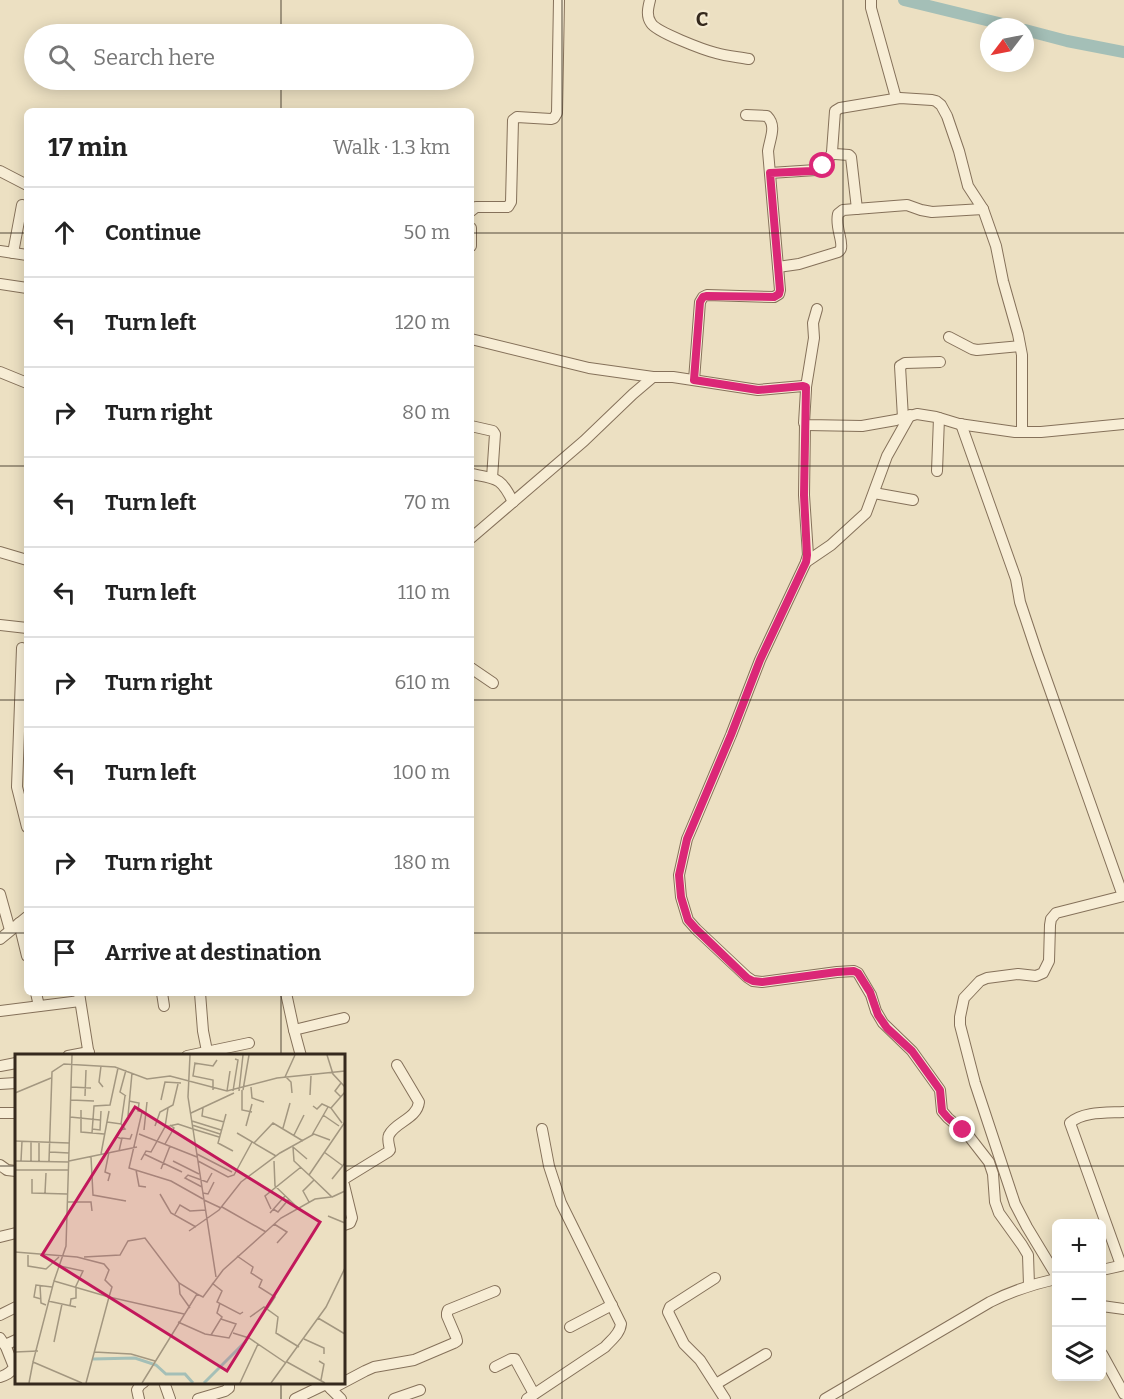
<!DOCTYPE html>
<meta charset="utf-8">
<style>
:root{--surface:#fff;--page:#f6f6f6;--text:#222;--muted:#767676;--line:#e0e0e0}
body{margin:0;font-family:Bitter,serif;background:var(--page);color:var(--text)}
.controls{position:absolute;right:18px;bottom:18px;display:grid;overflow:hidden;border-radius:9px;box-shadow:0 3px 15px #0003}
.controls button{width:54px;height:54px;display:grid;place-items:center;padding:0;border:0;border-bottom:2px solid var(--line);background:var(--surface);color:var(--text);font:30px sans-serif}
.compass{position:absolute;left:980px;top:18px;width:54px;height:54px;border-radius:50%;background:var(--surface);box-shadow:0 3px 15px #0003;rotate:238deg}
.stop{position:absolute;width:18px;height:18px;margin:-14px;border:4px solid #db2777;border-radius:50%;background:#fff}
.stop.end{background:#db2777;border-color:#fff;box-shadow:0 2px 6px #0008}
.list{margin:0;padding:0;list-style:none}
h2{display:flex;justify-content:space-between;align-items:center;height:78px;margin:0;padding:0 24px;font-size:26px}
h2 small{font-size:20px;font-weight:400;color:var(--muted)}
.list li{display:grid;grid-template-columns:39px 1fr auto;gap:18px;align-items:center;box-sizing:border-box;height:90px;padding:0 24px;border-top:2px solid var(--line)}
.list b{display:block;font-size:22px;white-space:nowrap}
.list em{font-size:20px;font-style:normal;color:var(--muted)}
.icon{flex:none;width:33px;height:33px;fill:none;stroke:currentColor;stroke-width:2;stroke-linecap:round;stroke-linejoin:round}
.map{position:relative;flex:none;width:1124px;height:1399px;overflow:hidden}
.search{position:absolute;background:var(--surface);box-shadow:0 3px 15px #0003;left:24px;top:24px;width:450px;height:66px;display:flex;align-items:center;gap:15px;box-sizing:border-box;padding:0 21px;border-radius:33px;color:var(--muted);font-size:22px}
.panel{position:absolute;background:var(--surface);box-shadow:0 3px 15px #0003;left:24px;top:108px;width:450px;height:888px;border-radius:9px}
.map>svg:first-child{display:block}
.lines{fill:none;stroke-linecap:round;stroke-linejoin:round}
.river{stroke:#a4bfb7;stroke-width:12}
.minor-casing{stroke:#85715a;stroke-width:12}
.minor{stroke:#f7edd5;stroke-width:10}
.route{stroke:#db2777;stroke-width:8}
.grid{fill:none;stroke:#35291d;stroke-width:1.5;stroke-opacity:0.55}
.inset-river{fill:none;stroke:#a4bfb7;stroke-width:3}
.inset-road{fill:none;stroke:#a39780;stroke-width:1.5}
.view{fill:#c2185b;fill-opacity:0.15;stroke:#c2185b;stroke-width:3}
.inset-edge{fill:none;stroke:#35291d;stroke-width:3}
.grid-label{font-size:20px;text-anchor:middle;font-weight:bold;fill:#35291d;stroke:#f4ead1;stroke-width:4.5;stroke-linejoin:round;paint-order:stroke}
</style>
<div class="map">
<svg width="1124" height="1399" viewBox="0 0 1124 1399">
<rect width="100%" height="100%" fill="#ece0c2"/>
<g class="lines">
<!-- river -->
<g class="river">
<polyline points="904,0 1015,27"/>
<polyline points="1025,30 1067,41 1124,52"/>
</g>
<defs>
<g id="minor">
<path d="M650,0C648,8 646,16 651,23C656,32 704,50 716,53C726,56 738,57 749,59"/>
<polyline points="871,0 871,8 896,98"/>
<polyline points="0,171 27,185"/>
<polyline points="770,173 816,170 826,163 832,153"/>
<polyline points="857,209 851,157 849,155 835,154 832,152 835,111 840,108 900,98 932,100 936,101 941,105 947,116 959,151 968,186 983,209 996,246 1003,281 1018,334 1022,355 1022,432"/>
<polyline points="471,211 476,207 508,207 511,202 513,120 517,117 551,119 554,118 557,113 559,0"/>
<polyline points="471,228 471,246"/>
<polyline points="0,251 27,255"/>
<polyline points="13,253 22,205"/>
<path d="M778,267L799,264L838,252C839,251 841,250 841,248C843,240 835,227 838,214L843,210L907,205L921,210L932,212L983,209"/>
<polyline points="0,284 27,288"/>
<polyline points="949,337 972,349 977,350 1020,346"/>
<polyline points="471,339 589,368 653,377 673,377 758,390 803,386 806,387 806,390 804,423 807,425 862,426 896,420 917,414 936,417 959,424 1015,432 1041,432 1124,424"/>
<polyline points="0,372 27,383"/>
<path d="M694,380L700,302L703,297L707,295L774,297L779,294L780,290L768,151C770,138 777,126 767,116L746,115"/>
<polyline points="806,387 814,338 813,323 817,309"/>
<polyline points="903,418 900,366 905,363 940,362"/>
<polyline points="805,424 804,495 808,555 806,562 760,660 731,735 693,825 687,839 679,875 681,897 688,920 696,929 747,977 753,981 762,982 837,972 854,971 858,973 871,995 876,1011 883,1023 912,1051 940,1090 942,1111 948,1118 968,1135 989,1162 993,1174 995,1202 999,1213 1022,1245 1028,1255 1029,1285"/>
<polyline points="961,424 1016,579 1020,602 1037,653 1123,896 1056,913 1051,919 1050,925 1049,961 1043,973 1036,976 1018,974 987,978 980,981 964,998 960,1017 960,1025 975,1083 1015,1204 1027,1227 1056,1275"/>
<polyline points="471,426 493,431 495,434 492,478"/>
<polyline points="937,471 939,418"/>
<path d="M471,474C497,479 501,477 513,502"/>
<polyline points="874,493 913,500"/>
<polyline points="471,538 584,441 633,394 653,377"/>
<polyline points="0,552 27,560"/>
<polyline points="806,562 831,545 866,513 887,456 910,415"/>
<polyline points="0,625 27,628"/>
<polyline points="22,648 17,787 27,827"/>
<polyline points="471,668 493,683"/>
<polyline points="0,894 10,930"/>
<polyline points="19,923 27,956"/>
<polyline points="0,939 27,917"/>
<polyline points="36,993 39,1006"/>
<polyline points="79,993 89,1056"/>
<polyline points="162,993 164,1006"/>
<polyline points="200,993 203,1031 208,1056"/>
<polyline points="286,993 294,1030 301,1056"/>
<polyline points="0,1011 80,1001"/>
<polyline points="294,1030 344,1018"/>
<polyline points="68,1056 89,1052"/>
<polyline points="187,1056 249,1043"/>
<polyline points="0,1066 16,1063"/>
<polyline points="0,1084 16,1083"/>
<polyline points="0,1113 16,1113"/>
<polyline points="0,1165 7,1170 16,1171"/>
<path d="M344,1179L388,1152L390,1150C389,1145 387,1139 389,1135C395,1122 417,1119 419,1102L397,1065"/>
<polyline points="344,1185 352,1218 350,1223 344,1225"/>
<polyline points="0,1237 16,1233"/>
<path d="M1121,1265L1070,1123C1083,1111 1108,1113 1124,1112"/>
<polyline points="1102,1270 1124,1265"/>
<polyline points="715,1278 670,1307 668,1312 684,1344 700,1360 725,1399"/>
<polyline points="1102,1306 1124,1309"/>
<polyline points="0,1315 16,1307"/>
<polyline points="570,1327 612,1305"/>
<path d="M0,1338L6,1347L14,1367C11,1373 6,1375 0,1377"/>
<polyline points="5,1345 16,1340"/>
<polyline points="1102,1354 1124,1394"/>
<polyline points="495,1367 511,1359 515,1359 534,1394"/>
<polyline points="164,1382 170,1399"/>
<polyline points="326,1384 341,1399"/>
<polyline points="716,1384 766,1354"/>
<polyline points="331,1389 365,1371 374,1367 414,1360 454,1343 457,1341 456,1337 447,1316 447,1313 448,1310 495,1291"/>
<polyline points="139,1399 137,1390 140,1385 144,1382"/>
<polyline points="198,1399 225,1391 229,1388 229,1382"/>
<polyline points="295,1399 326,1384"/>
<polyline points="394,1399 420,1390"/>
<path d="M527,1399L605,1347C611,1340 620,1334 621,1324L561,1203L549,1166L542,1129"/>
<path d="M825,1399L990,1302C1012,1291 1033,1284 1056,1279"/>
</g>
</defs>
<!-- minor casing -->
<use href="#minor" class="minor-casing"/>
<!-- minor -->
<use href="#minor" class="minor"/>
</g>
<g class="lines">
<!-- route -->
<polyline class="route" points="823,166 812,171 770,173 780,290 779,294 774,297 707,296 703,297 700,302 694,380 758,390 803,386 806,387 804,495 807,555 806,562 760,660 731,735 687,839 679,875 681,897 688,920 696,929 747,978 753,981 762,982 837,972 854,971 858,973 870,992 878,1015 887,1028 912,1051 940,1090 942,1111 948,1118 963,1130"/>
</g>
<!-- grid -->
<path class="grid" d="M281,0V34M562,0V1399M843,0V1399M281,80V111M0,233H27M471,233H1124M0,466H27M471,466H1124M0,700H27M471,700H1124M0,933H27M471,933H1124M281,993V1056M0,1166H16M344,1166H1124M281,1382V1399"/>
<!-- overview -->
<g transform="translate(15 1054)">
<rect width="330" height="330" fill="#ece0c2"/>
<path class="inset-river" d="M78,305L120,304L141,311L151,320H170L178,329M189,329L231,287"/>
<path class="inset-road" d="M57,1L51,192L39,227L94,243L71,329M175,1L173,43L201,223M312,1L318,20L330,33M179,9L198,12L202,6M180,9L178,22L198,26V36M86,12L84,28L88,33M111,16L105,38L111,42M270,23L280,1M271,23L276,28L277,39M56,33L76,34M236,33L237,44L249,48M227,36V56L237,58M228,36L234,1M212,37L215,17M218,37L223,6L220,5M224,37L228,1M0,39L36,24M295,41L296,22M70,42L71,16M326,43L320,37L326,29M56,46L79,47M146,46L150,28L166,29M114,47L124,49L123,57L129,58M298,52L302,55L307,50L316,54L327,69M188,54L187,62L209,68M316,54L330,38M66,56V78L89,80M127,58L114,114L156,127L188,145M176,59L219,39M211,60L203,89L218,97M308,61L324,72M113,62L117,19M55,63L85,66M177,67L206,76M92,68L106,70L110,42M330,68L294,121L317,143L330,137M106,70L110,75L105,76L102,83L107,85M177,71L205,80M140,72L145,58L158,51L163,30M231,72L237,50M150,73L153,54M268,74L275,49M77,75L85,76L86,57M178,75L204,83M129,76L132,48M77,79L79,52L95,51L103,14M222,79L261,102M124,80L182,103M279,81L289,61M297,81L313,53M0,87L54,89M239,89L258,69L288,87M150,90L159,74L155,71M278,93L279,107L294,121M278,93L292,105M104,97L107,84L115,85L117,80M35,98L54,99M309,98L328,112M86,100L94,57M129,100L167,118M182,100L217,118M76,103L78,141L111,147M126,106L131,97L136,98L150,73L163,70L178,75M0,107L54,108M6,107L7,87M16,107V88M24,107V88M34,107L37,18L49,10L100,13L132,25L155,22L212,37L262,24L330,17M54,107L122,93M158,107L184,120M183,107L213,123L219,121L237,88M259,107L260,132L283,154M146,115L155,92M0,116H54M121,116L124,132L131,133M17,125V139L52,140M317,125L330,109M93,127L95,120L90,118L94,98M187,133L170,124L173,121L192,128L197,119M30,139L31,119M188,139L193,140L199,128M145,140L156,159L181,173M189,146L206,154M52,148H76L77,157M294,148L288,137L299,126M207,153L251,178M256,155L250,142L286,113M258,155L263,158L274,145M255,159L270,142M160,160L165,151L175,157L191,156M313,162L330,169M259,170L272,178L262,189M174,177L204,156L226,128L265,99L299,80L315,86M0,198L62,203L89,210L94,216L90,226L97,233L94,243L169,260M13,201V212L31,215L44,203M222,202L238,213L236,219L247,226L244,233L260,243L252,255M69,203L105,201L113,187L130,184L164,229L182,240M45,212L68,217L60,234M39,227L18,308L67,329M164,229L165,240L175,254M197,229L207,237L202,248L225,260L228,258M25,231L26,249L31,251M26,245L19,243L21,231L37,233M33,247L61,253M55,252L56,245L61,244V234M235,263L249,253L263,263L261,279L284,293M303,264L330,280M163,268L190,280L214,284L221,270L206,265M218,279L234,284L271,309M196,281L207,263L202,259L205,249M289,285L309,294V300M39,288L47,250M0,298L23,297M79,298L116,300L140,307M304,307L309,310L306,326M272,308L310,329M14,329L18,308M127,329L182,240L188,243L208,216L266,164L300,145L316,143M225,329L243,290M256,329L311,253L330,214"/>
<path class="view" d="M120,53L305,168L212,317L27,201Z"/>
<rect width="330" height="330" class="inset-edge"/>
</g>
<g class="grid-label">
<text x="702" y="26">C</text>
</g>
</svg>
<div class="controls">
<button>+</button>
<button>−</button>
<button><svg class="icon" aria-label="layers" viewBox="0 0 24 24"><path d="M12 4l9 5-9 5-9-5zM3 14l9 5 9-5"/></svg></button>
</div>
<svg class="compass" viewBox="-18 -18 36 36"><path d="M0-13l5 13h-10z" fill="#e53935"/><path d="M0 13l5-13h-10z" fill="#767676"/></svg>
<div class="stop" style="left:823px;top:166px"></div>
<div class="stop end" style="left:963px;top:1130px"></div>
<div class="search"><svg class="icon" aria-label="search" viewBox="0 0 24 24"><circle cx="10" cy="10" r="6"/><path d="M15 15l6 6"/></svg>Search here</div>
<section class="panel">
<h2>17 min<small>Walk · 1.3 km</small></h2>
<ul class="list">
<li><svg class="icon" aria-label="ahead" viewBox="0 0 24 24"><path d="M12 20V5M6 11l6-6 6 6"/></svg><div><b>Continue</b></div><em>50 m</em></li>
<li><svg class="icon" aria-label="left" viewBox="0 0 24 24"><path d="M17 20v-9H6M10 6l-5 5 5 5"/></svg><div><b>Turn left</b></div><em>120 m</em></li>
<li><svg class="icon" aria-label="right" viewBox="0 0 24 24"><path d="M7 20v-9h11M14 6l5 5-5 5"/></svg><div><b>Turn right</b></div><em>80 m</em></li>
<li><svg class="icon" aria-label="left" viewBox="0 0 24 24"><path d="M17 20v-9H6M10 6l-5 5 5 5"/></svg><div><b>Turn left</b></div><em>70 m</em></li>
<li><svg class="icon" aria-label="left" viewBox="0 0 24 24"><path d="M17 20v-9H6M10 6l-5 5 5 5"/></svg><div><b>Turn left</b></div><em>110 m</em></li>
<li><svg class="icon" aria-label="right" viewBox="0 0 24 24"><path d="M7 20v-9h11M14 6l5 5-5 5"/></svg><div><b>Turn right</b></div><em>610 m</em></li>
<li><svg class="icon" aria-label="left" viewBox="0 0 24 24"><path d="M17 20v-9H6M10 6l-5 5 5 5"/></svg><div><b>Turn left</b></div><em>100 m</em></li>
<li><svg class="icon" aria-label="right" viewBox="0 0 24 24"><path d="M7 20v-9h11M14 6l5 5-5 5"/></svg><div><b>Turn right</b></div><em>180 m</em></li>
<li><svg class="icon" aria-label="arrive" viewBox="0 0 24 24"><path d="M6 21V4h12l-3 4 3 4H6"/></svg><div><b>Arrive at destination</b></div></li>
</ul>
</section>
</div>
